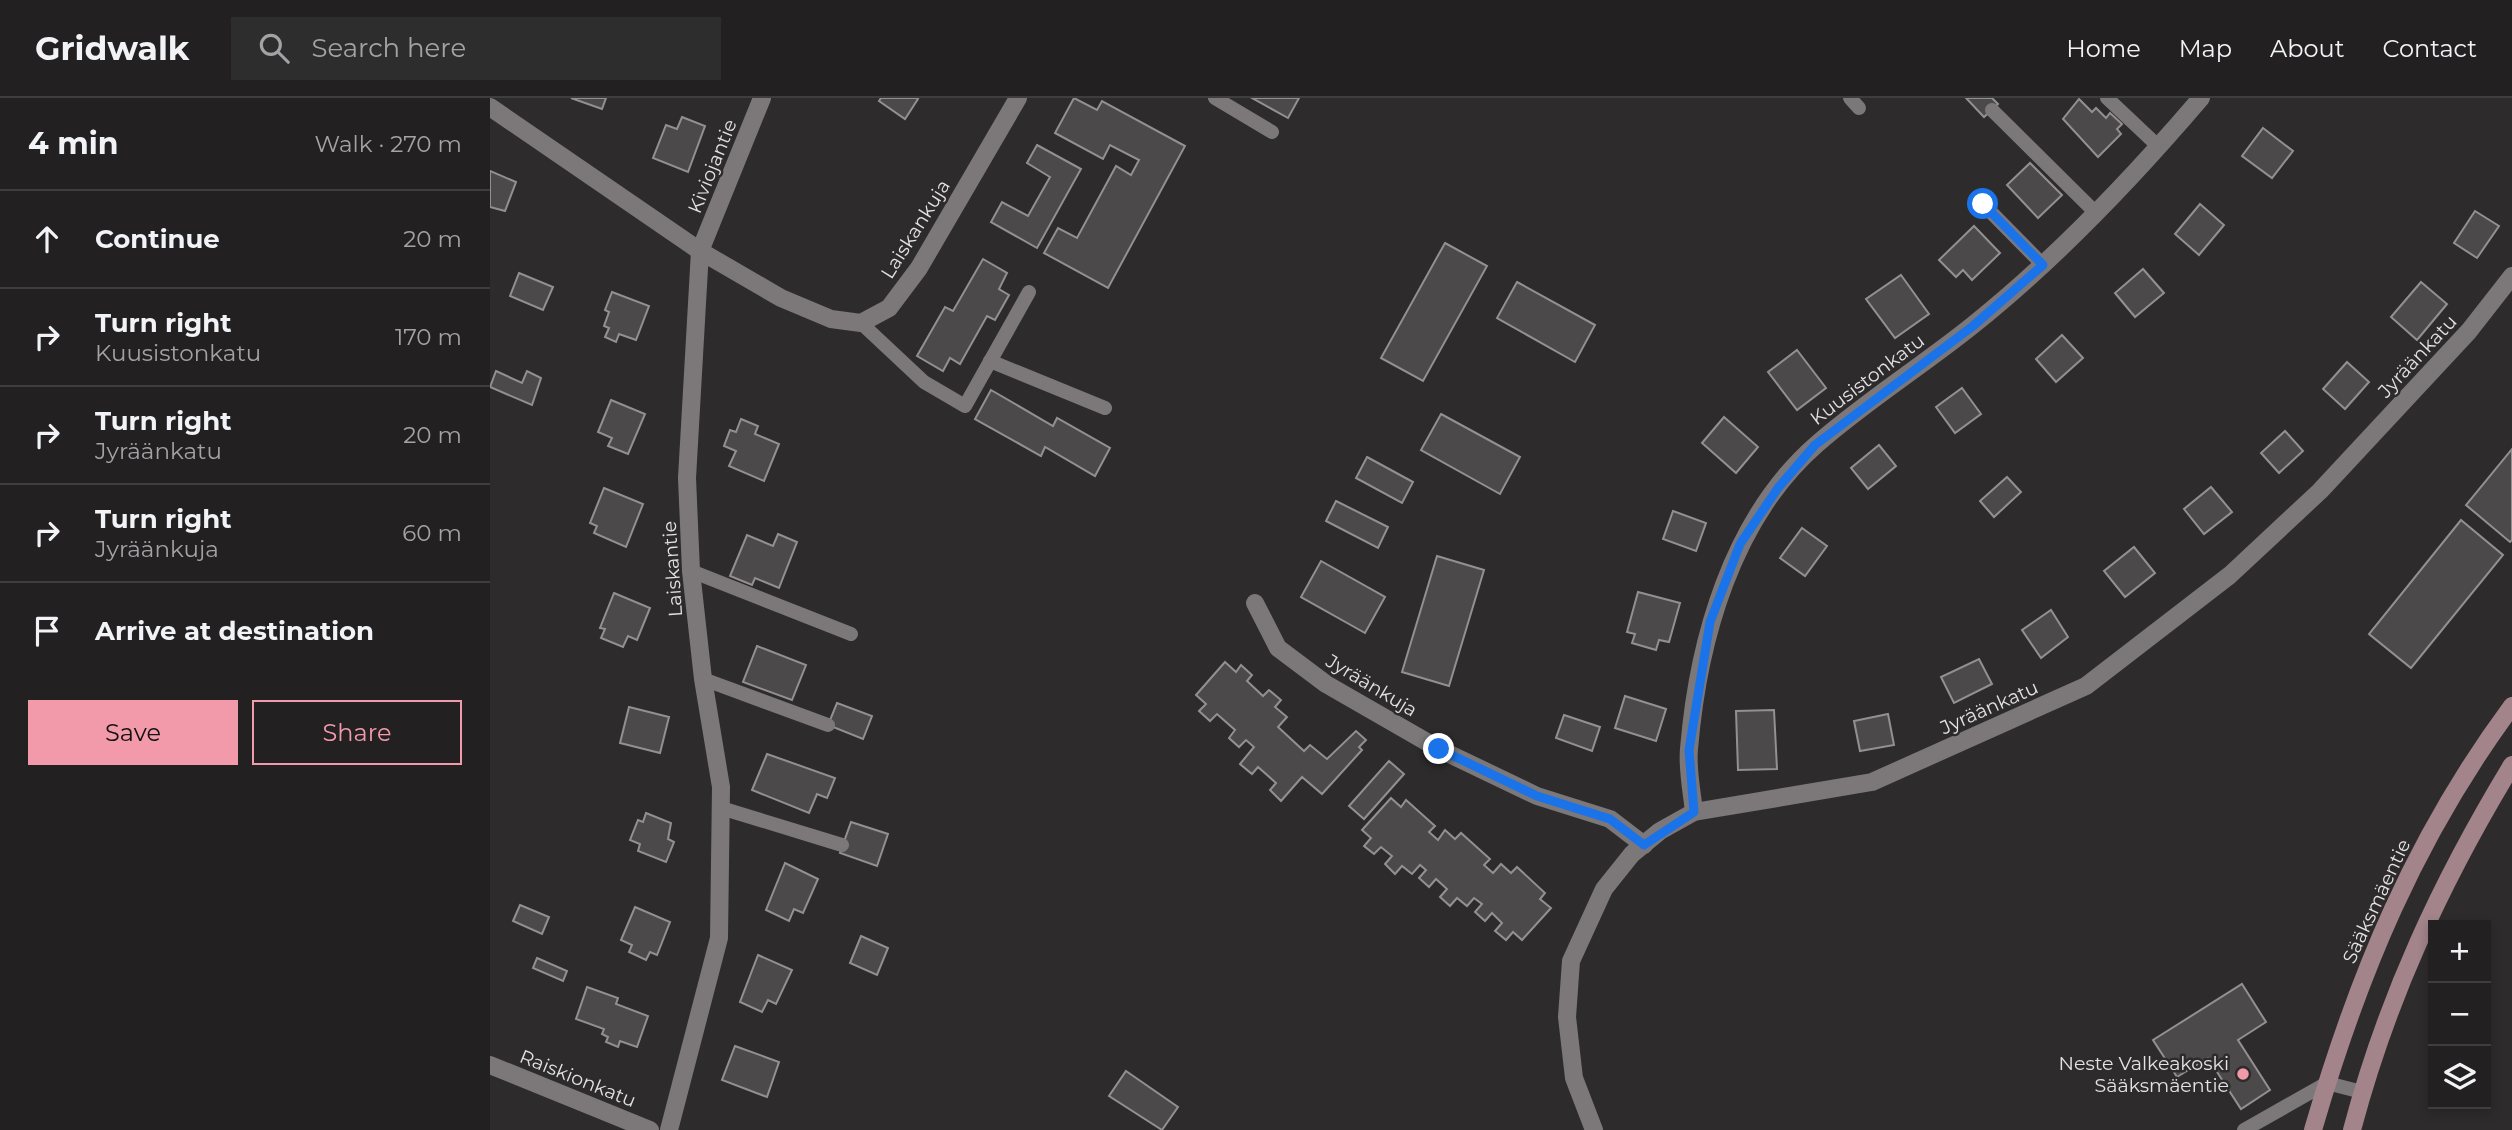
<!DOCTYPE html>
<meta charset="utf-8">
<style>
:root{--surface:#222021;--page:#2e2d2e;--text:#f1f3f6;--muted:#a2a3a5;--line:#3f3e3f;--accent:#f39aaa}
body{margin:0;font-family:Montserrat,sans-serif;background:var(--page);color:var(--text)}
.controls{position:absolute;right:21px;bottom:21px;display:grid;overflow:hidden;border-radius:0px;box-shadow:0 4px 10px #0003}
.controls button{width:63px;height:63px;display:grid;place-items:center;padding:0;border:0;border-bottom:2px solid var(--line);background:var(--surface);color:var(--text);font:35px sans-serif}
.stop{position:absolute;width:21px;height:21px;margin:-16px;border:5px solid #1a73e8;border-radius:50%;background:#fff}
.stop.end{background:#1a73e8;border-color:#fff;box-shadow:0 2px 7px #0008}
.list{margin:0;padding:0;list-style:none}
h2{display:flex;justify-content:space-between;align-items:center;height:91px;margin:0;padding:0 28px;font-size:30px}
h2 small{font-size:23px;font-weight:400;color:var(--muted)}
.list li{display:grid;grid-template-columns:46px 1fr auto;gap:21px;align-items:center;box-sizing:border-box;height:98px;padding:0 28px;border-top:2px solid var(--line)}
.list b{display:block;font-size:26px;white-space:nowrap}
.list p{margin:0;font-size:23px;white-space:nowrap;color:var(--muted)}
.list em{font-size:23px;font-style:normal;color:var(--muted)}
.actions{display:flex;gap:14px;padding:21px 28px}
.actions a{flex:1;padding:16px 0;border:2px solid var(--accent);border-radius:0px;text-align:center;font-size:24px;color:var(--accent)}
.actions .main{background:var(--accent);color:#111}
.icon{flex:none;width:38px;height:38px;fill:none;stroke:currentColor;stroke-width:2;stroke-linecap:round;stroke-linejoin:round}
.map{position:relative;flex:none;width:2022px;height:1032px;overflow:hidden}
header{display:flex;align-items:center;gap:42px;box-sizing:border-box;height:98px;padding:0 35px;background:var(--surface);border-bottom:2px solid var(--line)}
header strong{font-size:33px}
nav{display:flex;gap:38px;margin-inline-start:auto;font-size:24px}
.search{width:490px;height:63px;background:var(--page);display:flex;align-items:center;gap:18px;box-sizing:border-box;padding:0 24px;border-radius:0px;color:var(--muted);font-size:26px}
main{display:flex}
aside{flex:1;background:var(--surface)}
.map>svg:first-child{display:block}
.building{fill:#4c494a;stroke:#949091;stroke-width:2}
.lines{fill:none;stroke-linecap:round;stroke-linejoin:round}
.service{stroke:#7c7879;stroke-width:14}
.minor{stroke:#7c7879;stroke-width:18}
.secondary{stroke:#a2848a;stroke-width:18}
.route{stroke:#1a73e8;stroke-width:9}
.poi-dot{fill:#f39aaa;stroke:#2e2b2c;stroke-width:2.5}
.labels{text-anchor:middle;stroke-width:5;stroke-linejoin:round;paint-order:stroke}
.street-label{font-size:19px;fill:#e4e2e2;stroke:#2e2b2c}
.poi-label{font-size:19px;fill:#e4e2e2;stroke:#2e2b2c;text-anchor:end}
</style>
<header>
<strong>Gridwalk</strong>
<div class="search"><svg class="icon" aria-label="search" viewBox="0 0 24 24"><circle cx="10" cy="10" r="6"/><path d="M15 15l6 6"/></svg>Search here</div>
<nav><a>Home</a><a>Map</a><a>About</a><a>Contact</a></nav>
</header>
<main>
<aside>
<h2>4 min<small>Walk · 270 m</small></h2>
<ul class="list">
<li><svg class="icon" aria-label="ahead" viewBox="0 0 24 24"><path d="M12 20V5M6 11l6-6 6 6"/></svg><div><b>Continue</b></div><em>20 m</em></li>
<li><svg class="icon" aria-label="right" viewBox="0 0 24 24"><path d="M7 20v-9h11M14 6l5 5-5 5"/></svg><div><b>Turn right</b><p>Kuusistonkatu</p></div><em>170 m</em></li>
<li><svg class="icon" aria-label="right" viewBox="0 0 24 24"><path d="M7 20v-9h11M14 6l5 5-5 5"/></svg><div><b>Turn right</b><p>Jyräänkatu</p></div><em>20 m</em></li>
<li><svg class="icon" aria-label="right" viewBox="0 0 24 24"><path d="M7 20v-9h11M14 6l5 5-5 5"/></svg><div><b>Turn right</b><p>Jyräänkuja</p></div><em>60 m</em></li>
<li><svg class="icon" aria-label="arrive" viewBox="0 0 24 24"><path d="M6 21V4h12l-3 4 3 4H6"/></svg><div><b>Arrive at destination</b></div></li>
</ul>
<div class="actions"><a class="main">Save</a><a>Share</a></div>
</aside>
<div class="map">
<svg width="2022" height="1032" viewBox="0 0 2022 1032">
<rect width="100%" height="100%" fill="#2e2b2c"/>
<!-- building -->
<g class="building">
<polygon points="81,0 116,0 112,11"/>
<polygon points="391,0 426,0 428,1 415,21 389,3"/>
<polygon points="584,0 607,12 612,3 695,48 618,190 554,155 568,130 587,140 626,68 641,77 649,62 620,47 613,61 565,35"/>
<polygon points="762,0 809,0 798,20"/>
<polygon points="1476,0 1502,0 1508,6 1494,19"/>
<polygon points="1589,1 1602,14 1606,10 1616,20 1620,15 1632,26 1627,31 1631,36 1608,59 1573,21"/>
<polygon points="192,19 215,28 198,74 163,60 176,27 187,31"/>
<polygon points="1773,30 1803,53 1782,80 1752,58"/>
<polygon points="547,47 591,71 547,150 501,124 512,104 538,118 560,79 537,65"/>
<polygon points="1540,65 1572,97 1548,120 1517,87"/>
<polygon points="0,73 26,84 15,113 0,109"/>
<polygon points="1710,106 1734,127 1709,157 1685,136"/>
<polygon points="1985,113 2009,128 1987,160 1964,145"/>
<polygon points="1484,128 1510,155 1482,182 1473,172 1466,179 1449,162"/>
<polygon points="955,145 997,168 933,283 891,260"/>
<polygon points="493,161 517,175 509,191 519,197 505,222 497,218 470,266 460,260 453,273 427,258 455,209 463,213"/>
<polygon points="1653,171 1674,195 1645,219 1625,195"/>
<polygon points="29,175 63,189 53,212 20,198"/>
<polygon points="1411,177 1439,216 1405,240 1376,201"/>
<polygon points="1027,184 1105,227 1085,264 1007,220"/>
<polygon points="1931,184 1957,206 1927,242 1901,219"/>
<polygon points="122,194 159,208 146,242 129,236 126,244 115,239 119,230 114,228 119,214 115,212"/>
<polygon points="1572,237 1593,260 1566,284 1546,261"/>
<polygon points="1307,252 1336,290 1307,312 1278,274"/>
<polygon points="1857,264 1879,284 1855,311 1833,291"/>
<polygon points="6,273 32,285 37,273 51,280 42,307 0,289"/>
<polygon points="1472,290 1491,316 1465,335 1446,309"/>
<polygon points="501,292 563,328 567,320 620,350 605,378 555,349 551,358 485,321"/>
<polygon points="121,302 155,316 138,356 118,348 122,340 108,334"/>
<polygon points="951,316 1030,359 1010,396 931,352"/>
<polygon points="1234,319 1268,349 1246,375 1212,345"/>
<polygon points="251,321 268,328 265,336 289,346 274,383 239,368 246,353 234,348 240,332 246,334"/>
<polygon points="1795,333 1813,353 1789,375 1771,355"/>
<polygon points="1389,347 1406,368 1378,391 1361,370"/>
<polygon points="2022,351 2022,442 2020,444 1976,407"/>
<polygon points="877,359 923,384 912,405 866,380"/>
<polygon points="1517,379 1531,394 1504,419 1490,403"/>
<polygon points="1721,389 1742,414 1714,436 1694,411"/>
<polygon points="114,390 153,406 136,449 104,435 107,428 100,425"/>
<polygon points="846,403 898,429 888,450 836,423"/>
<polygon points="1183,413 1216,425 1206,453 1173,441"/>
<polygon points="1971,422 2013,457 1921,570 1879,536"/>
<polygon points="1312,430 1337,448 1315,478 1290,460"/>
<polygon points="288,436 307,444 289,490 265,480 262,487 240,478 257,437 283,448"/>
<polygon points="1644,449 1665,475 1635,499 1614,473"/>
<polygon points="947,458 994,472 959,588 912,574"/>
<polygon points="831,463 895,499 875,535 811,499"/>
<polygon points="1148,494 1190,505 1179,544 1169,542 1166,552 1142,545 1145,536 1137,534"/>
<polygon points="124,495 160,510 147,542 138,538 133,549 111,540 115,531 110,530"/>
<polygon points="1561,512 1578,539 1551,560 1532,532"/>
<polygon points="267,548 316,567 302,602 253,584"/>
<polygon points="1489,561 1502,586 1464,605 1451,579"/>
<polygon points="735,564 746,574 751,567 762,577 757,583 773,598 779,592 791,602 785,609 797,619 788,629 814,653 820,647 837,661 866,633 876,642 869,649 872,652 832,696 812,679 791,703 780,692 786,685 768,669 762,676 750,666 764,649 756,642 749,649 739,640 745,632 727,616 720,623 709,613 716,606 706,597"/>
<polygon points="1135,598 1176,611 1166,643 1125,630"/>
<polygon points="347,605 382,618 373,641 338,627"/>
<polygon points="139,609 179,619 170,655 130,645"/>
<polygon points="1284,612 1287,671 1248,672 1246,613"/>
<polygon points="1398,616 1404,647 1370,653 1364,623"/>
<polygon points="1074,617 1110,629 1102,653 1066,640"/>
<polygon points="277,656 345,680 337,700 327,696 319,715 262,692"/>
<polygon points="899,663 914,676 874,721 859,708"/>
<polygon points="901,700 911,709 916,702 945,728 939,734 948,742 955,732 965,741 971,735 1000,761 994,767 1003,775 1011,766 1021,775 1027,769 1055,795 1050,801 1061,810 1032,842 1023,834 1016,842 1005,833 1012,825 1002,815 995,823 985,814 992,806 984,800 977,808 967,800 960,808 950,799 957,791 946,781 939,789 929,780 936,772 930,767 922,776 912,768 905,776 895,766 902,758 891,749 884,756 874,748 881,740 872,732"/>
<polygon points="156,715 181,725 178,741 184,744 176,764 148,753 150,746 140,742 148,722 153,724"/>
<polygon points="361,724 398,736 387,768 350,755"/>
<polygon points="295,765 328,781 313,815 304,811 299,823 276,812"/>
<polygon points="30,807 59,819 52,836 23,823"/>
<polygon points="145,809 180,824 167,857 160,854 156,862 139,854 142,847 131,842"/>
<polygon points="371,838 398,850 387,877 360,865"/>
<polygon points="268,857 302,872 286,906 278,902 272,914 250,904"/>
<polygon points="47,860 77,873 73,883 43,870"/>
<polygon points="1752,886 1776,924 1748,942 1780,992 1751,1011 1718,960 1687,979 1663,942"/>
<polygon points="97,889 128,900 126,906 158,918 147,949 130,943 128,949 116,944 118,939 112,936 114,931 86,921"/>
<polygon points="245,948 289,964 277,999 232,982"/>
<polygon points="636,973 688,1009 672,1032 619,998"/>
</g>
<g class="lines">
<!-- service -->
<g class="service">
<polyline points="725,0 782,34"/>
<polyline points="1360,0 1369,10"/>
<polyline points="1617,0 1669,49"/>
<polyline points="1502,12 1606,115"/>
<polyline points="1493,106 1553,167"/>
<polyline points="371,225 434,284 475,308 539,194"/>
<polyline points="500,263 615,310"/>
<polyline points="201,473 361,536"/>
<polyline points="213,581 338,627"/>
<polyline points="231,710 352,747"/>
<polyline points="1754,1032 1837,985 1872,994"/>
</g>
<!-- minor -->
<g class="minor">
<polyline points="0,9 210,153 291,200 341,221 371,225 399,210 429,170 528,0"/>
<polyline points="765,505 788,550 836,586 949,651 1047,698 1120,721 1154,747"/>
<path d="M1204,714C1202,694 1197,671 1199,651C1208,542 1242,420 1327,346C1376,303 1432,268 1483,227C1567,160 1641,82 1711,0"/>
<polyline points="0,967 160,1032"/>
<polyline points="179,1032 229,840 231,689 213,581 201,473 197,380 210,153 272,0"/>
<polyline points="1104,1032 1084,980 1077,919 1081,863 1114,791 1142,756 1170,733 1204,714 1382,684 1596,588 1740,477 1830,393 1979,233 2022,178"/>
</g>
<!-- secondary -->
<g class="secondary">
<path d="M1823,1032C1868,877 1925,739 2022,608"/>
<path d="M1862,1032C1897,900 1951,784 2022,667"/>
</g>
</g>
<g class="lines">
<!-- route -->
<polyline class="route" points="949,651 1047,698 1120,721 1154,747 1204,714 1199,652 1220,524 1250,446 1288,390 1325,347 1483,228 1553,167 1493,106"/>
</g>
<!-- markers -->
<circle class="poi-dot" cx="1753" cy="976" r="7"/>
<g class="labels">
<!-- street labels -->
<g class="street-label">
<text transform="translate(222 68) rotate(-68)" y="7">Kiviojantie</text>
<text transform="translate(425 131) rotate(-58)" y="7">Laiskankuja</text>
<text transform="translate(1927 258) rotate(-47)" y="7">Jyräänkatu</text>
<text transform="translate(1377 281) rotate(-37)" y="7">Kuusistonkatu</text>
<text transform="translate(182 471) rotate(-94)" y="7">Laiskantie</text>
<text transform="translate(882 587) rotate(31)" y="7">Jyräänkuja</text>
<text transform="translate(1499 609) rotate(-24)" y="7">Jyräänkatu</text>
<text transform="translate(1886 803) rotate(-65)" y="7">Sääksmäentie</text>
<text transform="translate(88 980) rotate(22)" y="7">Raiskionkatu</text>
</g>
<!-- poi labels -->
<g class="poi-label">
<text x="1739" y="972">Neste Valkeakoski<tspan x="1739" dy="22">Sääksmäentie</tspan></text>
</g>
</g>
</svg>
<div class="controls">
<button>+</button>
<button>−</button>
<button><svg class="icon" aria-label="layers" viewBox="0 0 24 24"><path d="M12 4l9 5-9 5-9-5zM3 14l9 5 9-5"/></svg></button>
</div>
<div class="stop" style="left:1493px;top:106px"></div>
<div class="stop end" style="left:949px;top:651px"></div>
</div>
</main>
